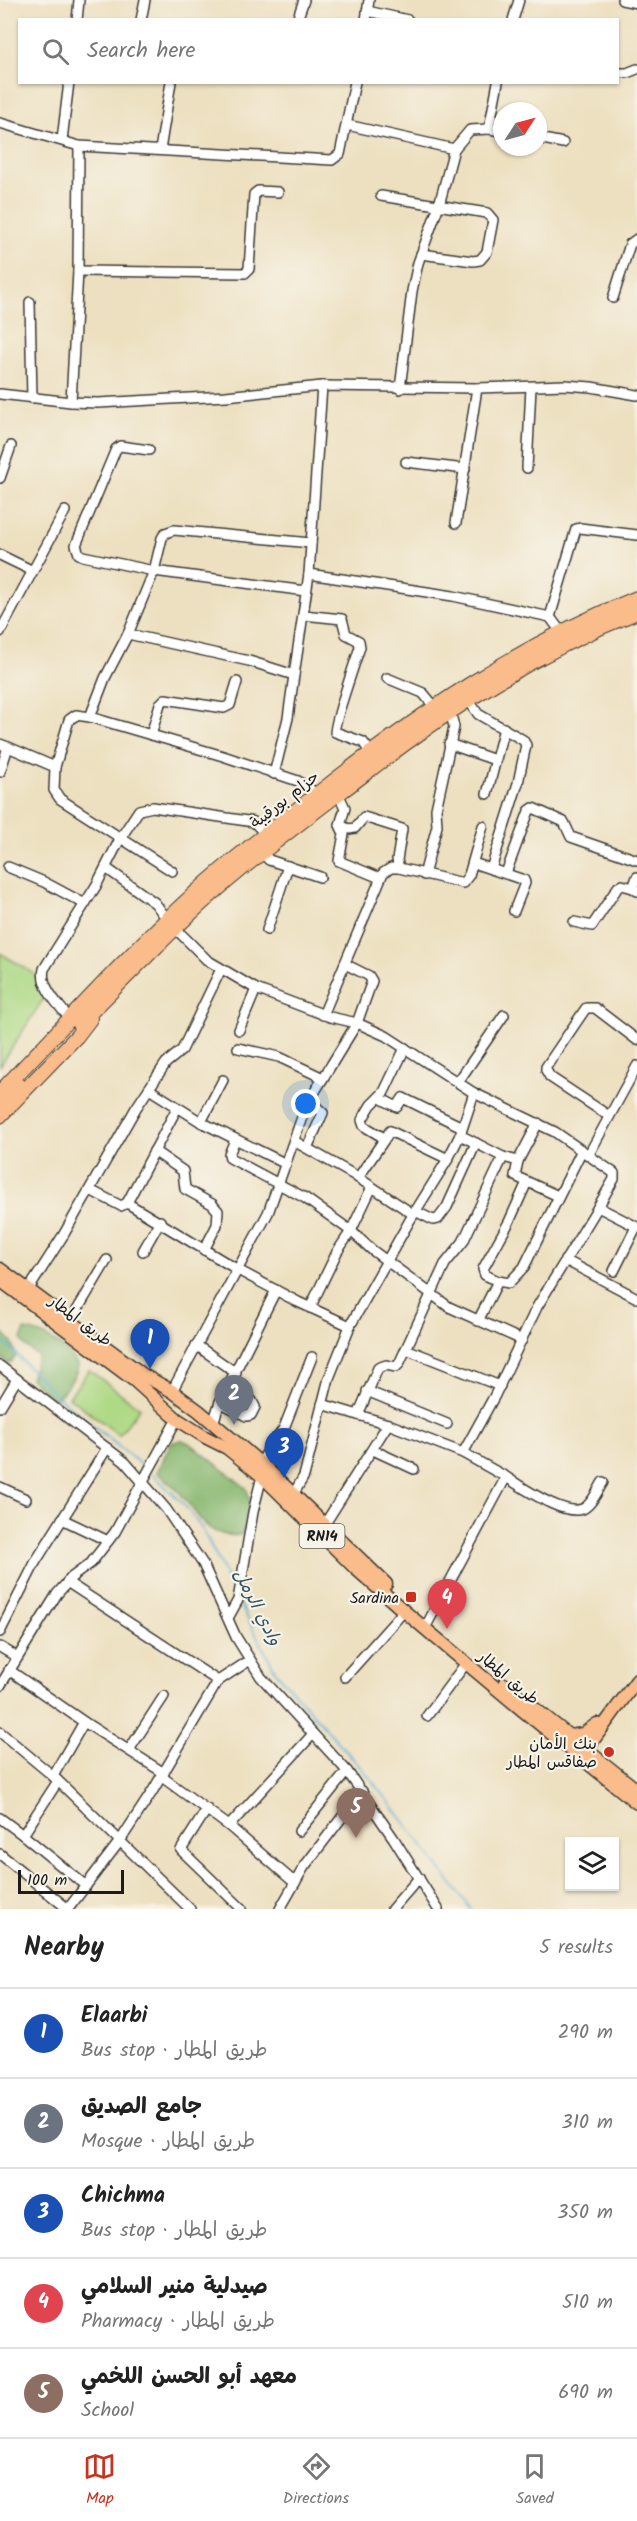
<!DOCTYPE html>
<meta charset="utf-8">
<style>
:root{--surface:#fff;--page:#f6f6f6;--text:#222;--muted:#767676;--line:#e0e0e0;--accent:#c8321e}
body{margin:0;font-family:Kalam,"Playpen Sans Arabic",sans-serif;background:var(--page);color:var(--text)}
.controls{position:absolute;right:18px;bottom:18px;display:grid;overflow:hidden;border-radius:0px;box-shadow:0 2px 4px #0004}
.controls button{width:54px;height:54px;display:grid;place-items:center;padding:0;border:0;border-bottom:2px solid var(--line);background:var(--surface);color:var(--text);font:30px sans-serif}
.compass{position:absolute;left:493px;top:102px;width:54px;height:54px;border-radius:50%;background:var(--surface);box-shadow:0 2px 4px #0004;rotate:54deg}
.scale{position:absolute;left:18px;bottom:15px;width:106px;box-sizing:border-box;padding-left:6px;border:3px solid #1c1c1c;border-top:0;font-size:16px;line-height:21px;white-space:nowrap;color:#1c1c1c;-webkit-text-stroke:4px #f7f3e8;paint-order:stroke}
.you{position:absolute;left:306px;top:1104px;width:21px;height:21px;margin:-15px;border:4px solid #fff;border-radius:50%;background:#1a73e8;box-shadow:0 0 0 9px #1a73e833}
.badge{display:grid;place-items:center;width:39px;height:39px;border-radius:50%;background:var(--accent);color:#fff;font-size:20px;font-weight:700}
.pin{position:absolute;translate:-50% -50px;filter:drop-shadow(0 2px 3px #0008)}
.pin::after{content:'';position:absolute;top:32px;width:21px;height:18px;background:inherit;clip-path:polygon(0 0,100% 0,50% 100%)}
.list{margin:0;padding:0;list-style:none}
h2{display:flex;justify-content:space-between;align-items:center;height:78px;margin:0;padding:0 24px;font-size:26px}
h2 small{font-size:20px;font-weight:400;color:var(--muted)}
.list li{display:grid;grid-template-columns:39px 1fr auto;gap:18px;align-items:center;box-sizing:border-box;height:90px;padding:0 24px;border-top:2px solid var(--line)}
.list b{display:block;font-size:22px;white-space:nowrap}
.list p{margin:0;font-size:20px;white-space:nowrap;color:var(--muted)}
.list em{font-size:20px;font-style:normal;color:var(--muted)}
.icon{flex:none;width:33px;height:33px;fill:none;stroke:currentColor;stroke-width:2;stroke-linecap:round;stroke-linejoin:round}
.map{position:relative;flex:none;width:637px;height:1909px;overflow:hidden}
.search{position:absolute;background:var(--surface);box-shadow:0 2px 4px #0004;left:18px;right:18px;top:18px;height:66px;display:flex;align-items:center;gap:15px;box-sizing:border-box;padding:0 21px;border-radius:0px;color:var(--muted);font-size:22px}
.sheet{height:528px;background:var(--surface)}
nav{display:flex;justify-content:space-around;align-items:center;box-sizing:border-box;height:84px;border-top:2px solid var(--line);background:var(--surface);font-size:16px;color:var(--muted)}
nav a{display:grid;justify-items:center;gap:3px}
nav .on{color:var(--accent)}
.map>svg:first-child{display:block}
.green{fill:#aed985;stroke:#657a50;stroke-width:1.5}
.forest{fill:#8ab972;stroke:#536a47;stroke-width:1.5}
.lines{fill:none;stroke-linecap:round;stroke-linejoin:round}
.stream{stroke:#55add2;stroke-width:2}
.minor-casing{stroke:#3b3935;stroke-width:12}
.major-casing{stroke:#3b3935;stroke-width:15}
.highway-casing{stroke:#3b3935;stroke-width:16}
.minor{stroke:#fff;stroke-width:9}
.major{stroke:#fabc8b;stroke-width:12}
.highway{stroke:#fabc8b;stroke-width:14}
.poi-dot{fill:#c8321e;stroke:#f7f3e8;stroke-width:2}
.labels{text-anchor:middle;stroke-width:4.5;stroke-linejoin:round;paint-order:stroke}
.shield{fill:#f7f3e8;stroke:#5e5c59;stroke-width:1.5}
.shield-label{font-size:15px;font-weight:bold;fill:#1c1c1c}
.street-label{font-size:16px;fill:#1c1c1c;stroke:#f7f3e8}
.poi-label{font-size:16px;fill:#1c1c1c;stroke:#f7f3e8;text-anchor:end}
.water-label{font-size:18px;font-style:italic;fill:#335665;stroke:#f7f3e8}
</style>
<div class="map">
<svg width="637" height="1909" viewBox="0 0 637 1909">
<rect width="100%" height="100%" fill="#f7f3e8"/>
<filter id="ink" filterUnits="userSpaceOnUse"><feTurbulence type="fractalNoise" baseFrequency=".0167" numOctaves="2"/><feDisplacementMap in="SourceGraphic" scale="12" xChannelSelector="R" yChannelSelector="G"/><feConvolveMatrix kernelMatrix="1 2 1 2 8 2 1 2 1" color-interpolation-filters="sRGB"/></filter>
<filter id="wash" filterUnits="userSpaceOnUse"><feTurbulence type="fractalNoise" baseFrequency=".008" numOctaves="4" result="noise"/><feDisplacementMap in="SourceGraphic" scale="24" xChannelSelector="R" yChannelSelector="G"/><feGaussianBlur stdDeviation="1.35" result="paint"/><feColorMatrix in="noise" values="0 0 0 0 0 0 0 0 0 0 0 0 0 0 0 0 0 1.4 0 .05"/><feComposite in="paint" operator="in"/></filter>
<g filter="url(#wash)">
<rect width="100%" height="100%" fill="#ede0c0"/>
<!-- green -->
<g class="green">
<polygon points="0,953 35,974 46,995 0,1066"/>
<polygon points="89,1370 140,1408 119,1435 69,1397"/>
</g>
<!-- forest -->
<g class="forest">
<polygon points="0,1329 12,1343 16,1355 12,1362 7,1363 0,1357"/>
<path d="M25,1330C46,1333 68,1348 78,1366C75,1378 63,1393 54,1400L30,1378L38,1356L25,1346L21,1339Z"/>
<path d="M182,1440L191,1444L246,1488C253,1503 250,1521 241,1535C204,1539 199,1513 178,1491C172,1484 164,1479 157,1472L171,1443Z"/>
</g>
<g class="lines">
<!-- stream -->
<g class="stream">
<polyline points="0,1338 57,1396 145,1468"/>
<polyline points="152,1474 182,1502 203,1530 235,1594"/>
<polyline points="240,1604 276,1672 376,1785 471,1909"/>
</g>
</g>
</g>
<g filter="url(#ink)">
<g class="lines">
<defs>
<g id="minor">
<polyline points="622,0 637,3"/>
<polyline points="367,11 408,20"/>
<polyline points="77,20 79,0"/>
<polyline points="141,20 145,0"/>
<polyline points="297,20 304,0"/>
<polyline points="366,20 369,0"/>
<polyline points="513,20 519,0"/>
<polyline points="618,73 627,73 637,69"/>
<polyline points="0,123 79,146 332,160 340,154 355,82"/>
<polyline points="347,125 454,149"/>
<polyline points="489,129 502,131"/>
<polyline points="538,138 563,143"/>
<polyline points="62,140 69,82"/>
<polyline points="160,150 171,82"/>
<polyline points="381,196 487,213 493,220 487,252 480,260 473,261 421,254"/>
<polyline points="78,271 245,273 249,269 254,194 258,191 278,192"/>
<polyline points="613,298 630,244 637,239"/>
<polyline points="30,302 32,398"/>
<polyline points="322,386 309,574 453,596 550,617 561,632"/>
<polyline points="400,389 412,291 418,263 439,205 454,149 470,130 489,129 498,82"/>
<polyline points="0,394 71,402 98,403 226,396 322,386 477,388 565,385 591,387 637,395"/>
<polyline points="71,402 78,271 79,146"/>
<polyline points="149,450 120,446 116,449 76,545 79,554 83,556 154,571 128,634 249,661 294,675 309,574"/>
<polyline points="406,462 465,469"/>
<polyline points="527,468 531,387"/>
<polyline points="0,478 11,446"/>
<polyline points="456,523 477,388"/>
<polyline points="0,555 33,571"/>
<polyline points="306,591 154,571 162,538 165,533 174,530 311,543"/>
<path d="M303,615L342,619L346,634L359,641L360,647C356,659 333,727 335,732L363,742L371,753"/>
<polyline points="550,617 576,529 580,528 637,535"/>
<polyline points="0,632 65,511"/>
<polyline points="128,634 105,678 90,717 223,756 298,781 317,794"/>
<polyline points="387,678 423,693 434,706"/>
<polyline points="468,699 478,714 523,740 526,745 518,783 491,869"/>
<polyline points="151,735 160,704 165,699 224,708 230,705 237,682"/>
<polyline points="0,744 8,747 0,772"/>
<polyline points="449,744 495,760"/>
<polyline points="8,747 55,767 54,790 60,799 172,871"/>
<polyline points="55,767 69,720 76,715 90,717"/>
<polyline points="274,774 288,718 294,675"/>
<polyline points="338,793 345,808 340,825 344,834 339,861 380,878"/>
<polyline points="487,794 504,728"/>
<polyline points="340,825 349,829 355,828 364,817 402,829 397,860 399,868"/>
<polyline points="262,853 269,860 320,877"/>
<polyline points="473,863 524,880 525,883 514,911"/>
<polyline points="8,867 44,882 85,904"/>
<polyline points="106,868 155,903 167,919"/>
<polyline points="506,873 529,811 533,808 564,822 571,837 637,860"/>
<polyline points="424,875 437,826 436,809 454,727 450,710"/>
<polyline points="637,877 633,888 637,891"/>
<polyline points="574,922 592,926 618,887 622,885 633,888"/>
<polyline points="175,928 207,960 256,989 330,1017 357,1023 386,1036 474,1093 555,1132 614,1173 614,1179 598,1207 537,1307 495,1395 463,1453"/>
<polyline points="267,930 288,866"/>
<path d="M65,1013C56,1002 40,985 44,969L96,886L120,839L139,810L153,807L254,822L265,834"/>
<polyline points="323,1015 383,873 391,868 399,868 463,883 469,875 483,826"/>
<polyline points="239,1030 256,989"/>
<polyline points="238,1048 279,1057 323,1078"/>
<polyline points="458,1082 504,1015"/>
<polyline points="149,1089 201,1122 286,1164"/>
<polyline points="380,1098 397,1107 403,1098 462,1127"/>
<polyline points="177,1108 127,1203 238,1270 298,1302 350,1326"/>
<polyline points="609,1116 550,1077 546,1070 546,1067 586,1008 595,1008 637,1040"/>
<polyline points="201,1122 223,1080"/>
<polyline points="460,1135 503,1157 518,1161 538,1123"/>
<polyline points="384,1138 364,1126 362,1120 371,1105 384,1092 405,1048"/>
<polyline points="235,1140 229,1154 230,1158 305,1198 351,1231 372,1187"/>
<polyline points="294,1141 354,1175 413,1214"/>
<polyline points="307,1148 323,1113 309,1100"/>
<polyline points="154,1151 183,1171 185,1189 212,1204 218,1211 217,1225 204,1250"/>
<polyline points="589,1154 637,1066"/>
<polyline points="518,1161 515,1176 558,1196"/>
<polyline points="358,1178 390,1131 448,1159"/>
<polyline points="90,1190 121,1206 127,1203"/>
<polyline points="598,1207 637,1227"/>
<polyline points="415,1211 433,1220 438,1219 447,1207 476,1143"/>
<polyline points="143,1251 160,1221"/>
<polyline points="565,1260 637,1298"/>
<polyline points="614,1271 636,1227"/>
<polyline points="498,1281 485,1275 483,1269 509,1222 527,1182"/>
<polyline points="25,1295 64,1234 136,1108 166,1063 182,1050 221,969"/>
<polyline points="310,1308 337,1252 351,1231 372,1250 449,1307 522,1340"/>
<polyline points="478,1321 498,1281 509,1283 524,1267 582,1150"/>
<polyline points="70,1322 107,1260"/>
<polyline points="196,1345 236,1373"/>
<polyline points="406,1349 500,1386"/>
<polyline points="0,1366 125,1462 166,1509 203,1564 236,1637 261,1677 347,1771 394,1839 438,1909"/>
<polyline points="172,1391 268,1213 306,1106 357,1023 372,981 369,976 345,964"/>
<polyline points="367,1391 447,1424"/>
<polyline points="220,1402 246,1416 251,1415 255,1407 252,1401 229,1387"/>
<polyline points="322,1404 388,1424"/>
<polyline points="0,1407 17,1379"/>
<polyline points="358,1415 378,1368 386,1365 396,1367 399,1364 445,1264 463,1242 503,1157"/>
<polyline points="213,1423 220,1402 276,1290"/>
<polyline points="373,1450 414,1469"/>
<polyline points="260,1463 284,1428 312,1357"/>
<path d="M506,1477C522,1487 571,1522 587,1506C594,1500 598,1490 603,1482"/>
<polyline points="0,1487 26,1499"/>
<polyline points="290,1500 304,1476 329,1378 350,1326 410,1220 448,1159 460,1135 474,1093"/>
<polyline points="62,1519 108,1541"/>
<polyline points="321,1530 388,1424 463,1453 506,1477 425,1628"/>
<polyline points="67,1582 218,1681"/>
<polyline points="228,1618 238,1600 253,1512 263,1472"/>
<polyline points="0,1632 36,1561 107,1448"/>
<polyline points="0,1647 17,1657"/>
<polyline points="9,1670 84,1722 53,1776"/>
<polyline points="345,1677 404,1611"/>
<polyline points="0,1686 57,1594 72,1577 91,1563 115,1532 177,1419"/>
<polyline points="427,1716 466,1663"/>
<polyline points="84,1722 164,1773"/>
<polyline points="0,1732 53,1776 190,1909"/>
<polyline points="129,1750 164,1696"/>
<polyline points="162,1777 229,1826 313,1734"/>
<polyline points="58,1781 23,1835 86,1886"/>
<polyline points="207,1809 181,1850 242,1909"/>
<polyline points="0,1818 23,1835"/>
<polyline points="229,1826 295,1883"/>
<polyline points="299,1831 347,1771"/>
<polyline points="0,1854 68,1909"/>
<polyline points="68,1909 120,1841 152,1792 218,1681 250,1660"/>
<polyline points="280,1909 304,1867 362,1791"/>
<polyline points="392,1909 419,1878"/>
</g>
<g id="major">
<polyline points="0,1269 145,1376 172,1391 199,1411 266,1468 386,1584"/>
<polyline points="0,1280 135,1381 177,1419 205,1437 227,1448 262,1476 354,1567 404,1611 521,1709 637,1803"/>
<polyline points="504,1684 637,1790"/>
<polyline points="570,1736 583,1734 597,1724"/>
<polyline points="583,1754 637,1680"/>
</g>
<g id="highway">
<path d="M79,1024C120,984 159,942 202,903C251,859 305,819 358,779C446,711 533,653 637,612"/>
<path d="M0,1092C64,1026 126,956 194,894C233,858 276,826 317,794C418,715 517,646 637,598"/>
<polyline points="0,1105 19,1085"/>
<polyline points="0,1116 77,1036 90,1019"/>
</g>
</defs>
<!-- minor casing -->
<use href="#minor" class="minor-casing"/>
<!-- major casing -->
<use href="#major" class="major-casing"/>
<!-- highway casing -->
<use href="#highway" class="highway-casing"/>
<!-- minor -->
<use href="#minor" class="minor"/>
<!-- major -->
<use href="#major" class="major"/>
<!-- highway -->
<use href="#highway" class="highway"/>
</g>
</g>
<!-- markers -->
<g class="poi-dot">
<rect x="405" y="1591" width="12" height="12" rx="3"/>
<circle cx="609" cy="1752" r="6"/>
</g>
<g class="labels">
<!-- shield labels -->
<rect class="shield" x="299.5" y="1524" width="45" height="24" rx="4.5"/>
<g class="shield-label">
<text x="322" y="1541">RN14</text>
</g>
<!-- street labels -->
<g class="street-label">
<text transform="translate(284 799) rotate(-38)" y="6">حزام بورقيبة</text>
<text transform="translate(81 1320) rotate(37)" y="6">طريق المطار</text>
<text transform="translate(509 1677) rotate(40)" y="6">طريق المطار</text>
</g>
<!-- poi labels -->
<g class="poi-label">
<text x="399" y="1603">Sardina</text>
<text x="597" y="1749">بنك الأمان<tspan x="597" dy="18">صفاقس المطار</tspan></text>
</g>
<!-- water labels -->
<g class="water-label">
<text transform="translate(258 1607) rotate(63)" y="6">وادي الرمل</text>
</g>
</g>
</svg>
<div class="controls">
<button><svg class="icon" aria-label="layers" viewBox="0 0 24 24"><path d="M12 4l9 5-9 5-9-5zM3 14l9 5 9-5"/></svg></button>
</div>
<svg class="compass" viewBox="-18 -18 36 36"><path d="M0-13l5 13h-10z" fill="#e53935"/><path d="M0 13l5-13h-10z" fill="#767676"/></svg>
<div class="scale">100 m</div>
<div class="you"></div>
<div class="pin badge" style="left:150px;top:1369px;background:#1a4fb4">1</div>
<div class="pin badge" style="left:234px;top:1425px;background:#6b7280">2</div>
<div class="pin badge" style="left:284px;top:1478px;background:#1a4fb4">3</div>
<div class="pin badge" style="left:447px;top:1629px;background:#e0444e">4</div>
<div class="pin badge" style="left:356px;top:1838px;background:#8d6e63">5</div>
<div class="search"><svg class="icon" aria-label="search" viewBox="0 0 24 24"><circle cx="10" cy="10" r="6"/><path d="M15 15l6 6"/></svg>Search here</div>
</div>
<section class="sheet">
<h2>Nearby<small>5 results</small></h2>
<ul class="list">
<li><span class="badge" style="background:#1a4fb4">1</span><div><b>Elaarbi</b><p>Bus stop · طريق المطار</p></div><em>290 m</em></li>
<li><span class="badge" style="background:#6b7280">2</span><div><b>جامع الصديق</b><p>Mosque · طريق المطار</p></div><em>310 m</em></li>
<li><span class="badge" style="background:#1a4fb4">3</span><div><b>Chichma</b><p>Bus stop · طريق المطار</p></div><em>350 m</em></li>
<li><span class="badge" style="background:#e0444e">4</span><div><b>صيدلية منير السلامي</b><p>Pharmacy · طريق المطار</p></div><em>510 m</em></li>
<li><span class="badge" style="background:#8d6e63">5</span><div><b>معهد أبو الحسن اللخمي</b><p>School</p></div><em>690 m</em></li>
</ul>
</section>
<nav>
<a class="on"><svg class="icon" aria-label="map" viewBox="0 0 24 24"><path d="M3 6l6-2 6 2 6-2v14l-6 2-6-2-6 2zM9 4v14M15 6v14"/></svg>Map</a>
<a><svg class="icon" aria-label="directions" viewBox="0 0 24 24"><path d="M12 3l9 9-9 9-9-9zM9 14v-3h6M13 9l2 2-2 2"/></svg>Directions</a>
<a><svg class="icon" aria-label="saved" viewBox="0 0 24 24"><path d="M7 4h10v16l-5-4-5 4z"/></svg>Saved</a>
</nav>
